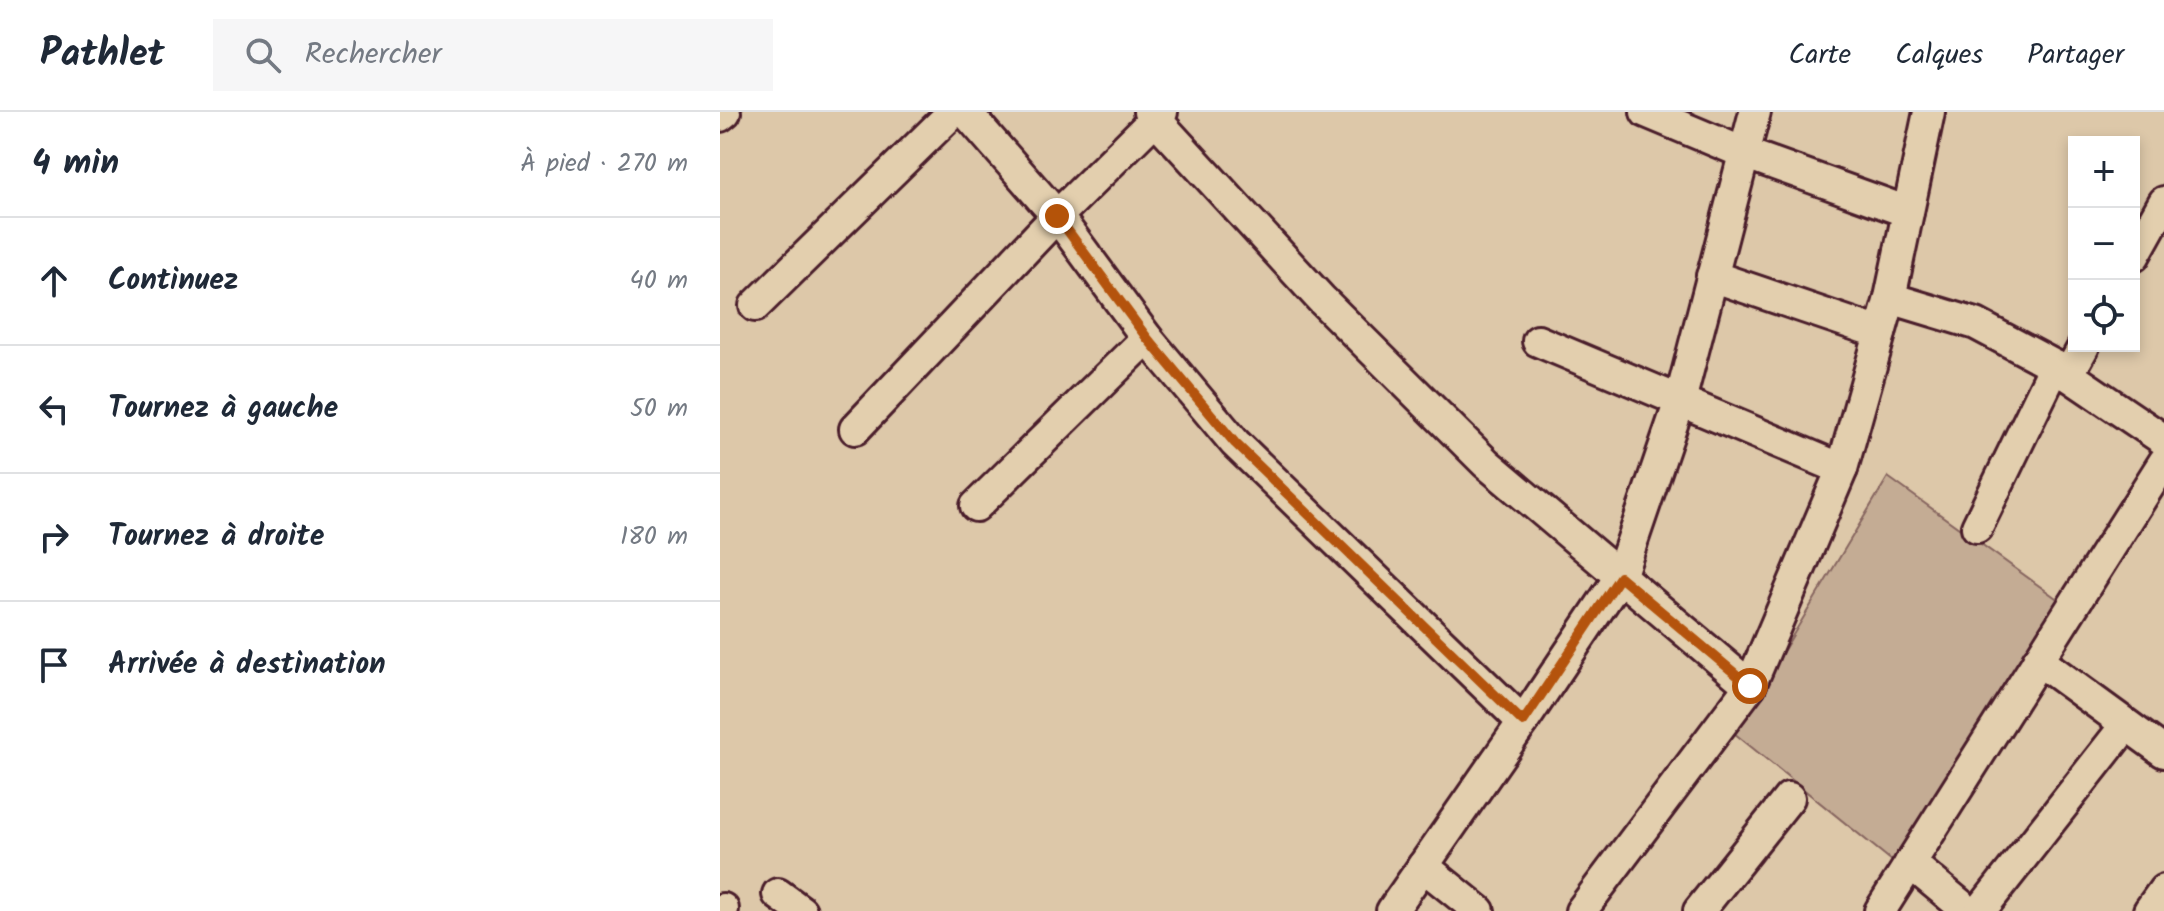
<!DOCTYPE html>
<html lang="fr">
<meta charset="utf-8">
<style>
:root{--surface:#fff;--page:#f6f6f7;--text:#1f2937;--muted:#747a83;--line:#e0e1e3}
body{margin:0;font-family:Kalam,sans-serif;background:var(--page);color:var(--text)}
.controls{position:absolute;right:24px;top:24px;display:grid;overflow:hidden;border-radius:0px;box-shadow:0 4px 12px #0003}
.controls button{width:72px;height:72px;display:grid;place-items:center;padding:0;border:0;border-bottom:2px solid var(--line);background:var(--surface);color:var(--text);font:40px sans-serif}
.stop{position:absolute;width:24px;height:24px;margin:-18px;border:6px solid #b45309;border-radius:50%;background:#fff}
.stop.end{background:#b45309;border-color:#fff;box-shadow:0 2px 8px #0008}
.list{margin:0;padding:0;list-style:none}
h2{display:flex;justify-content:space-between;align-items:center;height:104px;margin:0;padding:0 32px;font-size:34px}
h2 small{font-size:26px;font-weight:400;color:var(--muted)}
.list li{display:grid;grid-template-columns:52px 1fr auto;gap:24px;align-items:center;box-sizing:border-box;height:128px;padding:0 32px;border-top:2px solid var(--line)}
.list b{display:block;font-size:30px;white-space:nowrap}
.list em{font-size:26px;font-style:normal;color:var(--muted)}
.icon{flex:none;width:44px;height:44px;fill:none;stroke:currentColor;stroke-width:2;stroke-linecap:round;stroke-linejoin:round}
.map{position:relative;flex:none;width:1444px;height:799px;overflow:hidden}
header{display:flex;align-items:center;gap:48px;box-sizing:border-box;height:112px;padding:0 40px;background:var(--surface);border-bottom:2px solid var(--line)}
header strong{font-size:38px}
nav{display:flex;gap:44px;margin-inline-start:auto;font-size:28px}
.search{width:560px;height:72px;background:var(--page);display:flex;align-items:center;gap:20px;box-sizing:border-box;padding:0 28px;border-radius:0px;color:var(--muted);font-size:30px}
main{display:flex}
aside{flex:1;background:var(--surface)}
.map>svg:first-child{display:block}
.green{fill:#c4ac94;stroke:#876660;stroke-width:2}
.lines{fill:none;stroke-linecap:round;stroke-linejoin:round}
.minor-casing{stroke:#4a1f2b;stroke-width:36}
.minor{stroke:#e3cfae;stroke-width:30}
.route{stroke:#b45309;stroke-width:10}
</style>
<header>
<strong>Pathlet</strong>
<div class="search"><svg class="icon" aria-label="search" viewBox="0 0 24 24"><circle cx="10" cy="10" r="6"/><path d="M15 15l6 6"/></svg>Rechercher</div>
<nav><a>Carte</a><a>Calques</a><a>Partager</a></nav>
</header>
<main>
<aside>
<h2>4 min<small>À pied · 270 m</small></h2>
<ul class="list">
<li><svg class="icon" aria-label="ahead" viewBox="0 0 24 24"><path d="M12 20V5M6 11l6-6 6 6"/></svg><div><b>Continuez</b></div><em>40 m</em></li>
<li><svg class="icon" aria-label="left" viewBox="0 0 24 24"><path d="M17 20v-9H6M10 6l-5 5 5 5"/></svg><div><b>Tournez à gauche</b></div><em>50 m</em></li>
<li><svg class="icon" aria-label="right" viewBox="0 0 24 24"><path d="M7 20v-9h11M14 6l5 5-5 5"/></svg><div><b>Tournez à droite</b></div><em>180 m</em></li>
<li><svg class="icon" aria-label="arrive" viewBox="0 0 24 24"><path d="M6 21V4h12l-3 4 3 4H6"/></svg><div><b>Arrivée à destination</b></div></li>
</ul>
</aside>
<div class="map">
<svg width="1444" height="799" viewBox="0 0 1444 799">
<rect width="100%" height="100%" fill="#ddc8a9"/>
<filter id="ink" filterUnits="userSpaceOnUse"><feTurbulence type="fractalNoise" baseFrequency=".0125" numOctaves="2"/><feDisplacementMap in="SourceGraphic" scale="16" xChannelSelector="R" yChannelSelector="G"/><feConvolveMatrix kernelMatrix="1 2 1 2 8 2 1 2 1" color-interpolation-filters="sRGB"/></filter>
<g filter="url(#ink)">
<!-- green -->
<polygon class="green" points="1168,365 1343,491 1177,753 1014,621"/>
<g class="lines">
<defs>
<g id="minor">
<polyline points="246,0 337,104 427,226 515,331 803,610"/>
<polyline points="429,0 601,187 766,351 1030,574"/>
<polyline points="926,0 1024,41 1188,100"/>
<polyline points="0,4 5,0"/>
<polyline points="1414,144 1444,90"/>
<polyline points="992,164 1160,221"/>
<polyline points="1170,186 1256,212 1335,254 1444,328"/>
<polyline points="35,194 233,0"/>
<polyline points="818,229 1122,357"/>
<polyline points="1348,263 1364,234"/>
<polyline points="135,317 337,104 442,0"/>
<polyline points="256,394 427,226"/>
<polyline points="1257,415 1335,254"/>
<polyline points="1318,548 1444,640"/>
<polyline points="1190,751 1248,799"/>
<polyline points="703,754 759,799"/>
<polyline points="58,782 81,799"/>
<polyline points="1,799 3,797"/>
<polyline points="672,799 803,610 900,465 960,289 1035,0"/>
<polyline points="861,799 1030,574 1122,357 1170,186 1209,0"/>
<polyline points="979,799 1069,686"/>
<polyline points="1160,799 1444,350"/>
<polyline points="1260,799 1406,613"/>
<polyline points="1429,799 1444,778"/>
</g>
</defs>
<!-- minor casing -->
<use href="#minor" class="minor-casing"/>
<!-- minor -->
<use href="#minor" class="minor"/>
</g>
</g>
<g class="lines" filter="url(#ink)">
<!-- route -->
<polyline class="route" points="337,104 427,226 515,331 803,610 900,465 1030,574"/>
</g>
</svg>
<div class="controls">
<button>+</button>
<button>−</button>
<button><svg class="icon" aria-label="locate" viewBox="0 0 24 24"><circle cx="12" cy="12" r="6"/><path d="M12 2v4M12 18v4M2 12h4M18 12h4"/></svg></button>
</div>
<div class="stop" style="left:1030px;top:574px"></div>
<div class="stop end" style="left:337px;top:104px"></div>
</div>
</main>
